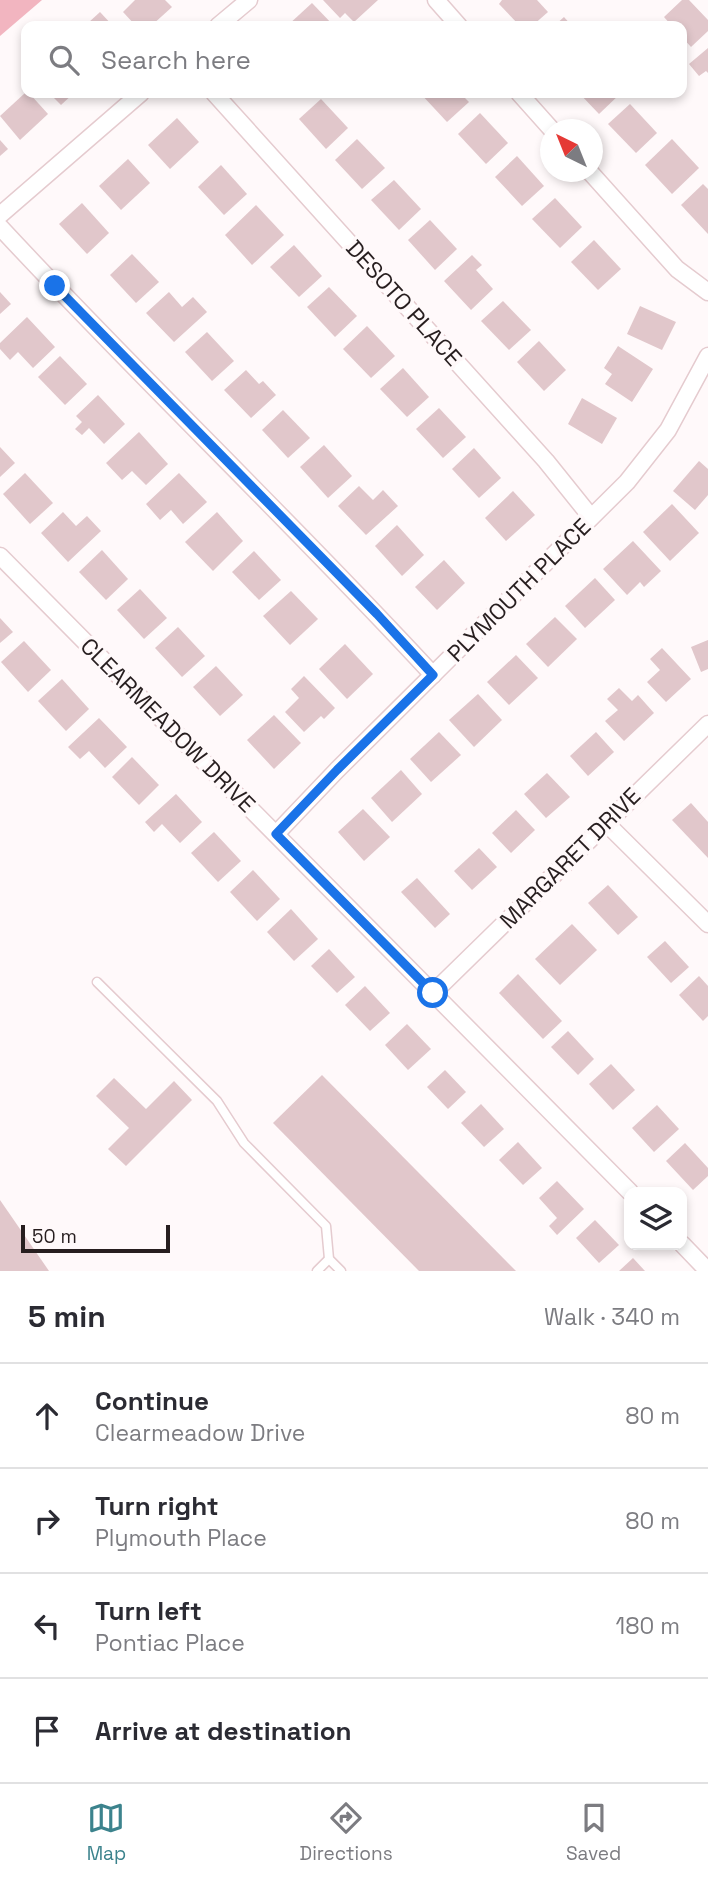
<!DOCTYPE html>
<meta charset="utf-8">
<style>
:root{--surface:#fff;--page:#f2f2f3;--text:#2b2b33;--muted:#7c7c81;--line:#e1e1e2;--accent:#3c838d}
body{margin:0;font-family:"Space Grotesk",sans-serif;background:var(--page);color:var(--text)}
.controls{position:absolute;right:21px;bottom:21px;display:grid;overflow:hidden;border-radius:14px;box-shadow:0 4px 10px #0003}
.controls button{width:63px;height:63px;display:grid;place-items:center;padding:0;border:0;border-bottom:2px solid var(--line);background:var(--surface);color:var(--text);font:35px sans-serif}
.compass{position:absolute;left:540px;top:119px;width:63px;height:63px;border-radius:50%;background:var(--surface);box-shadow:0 4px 10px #0003;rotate:317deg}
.scale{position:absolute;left:21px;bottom:18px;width:149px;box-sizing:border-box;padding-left:7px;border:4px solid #271e1f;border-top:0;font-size:19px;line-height:24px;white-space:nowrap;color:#271e1f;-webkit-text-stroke:5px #fff9fa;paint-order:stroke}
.stop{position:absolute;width:21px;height:21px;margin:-16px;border:5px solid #1a73e8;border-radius:50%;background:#fff}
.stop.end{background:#1a73e8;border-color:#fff;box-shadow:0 2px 7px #0008}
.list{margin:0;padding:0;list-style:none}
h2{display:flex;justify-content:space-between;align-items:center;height:91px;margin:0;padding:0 28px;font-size:30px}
h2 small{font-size:23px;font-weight:400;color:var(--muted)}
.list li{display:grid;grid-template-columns:46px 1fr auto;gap:21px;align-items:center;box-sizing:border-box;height:105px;padding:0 28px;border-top:2px solid var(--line)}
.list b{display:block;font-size:26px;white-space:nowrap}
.list p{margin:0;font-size:23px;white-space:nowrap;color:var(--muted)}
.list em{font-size:23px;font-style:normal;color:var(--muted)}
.icon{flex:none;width:38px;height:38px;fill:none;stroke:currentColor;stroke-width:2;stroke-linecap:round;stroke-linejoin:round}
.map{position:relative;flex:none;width:708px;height:1271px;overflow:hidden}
.search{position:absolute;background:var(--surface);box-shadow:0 4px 10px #0003;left:21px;right:21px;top:21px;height:77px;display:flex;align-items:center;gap:18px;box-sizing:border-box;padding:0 24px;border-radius:14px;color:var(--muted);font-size:26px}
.sheet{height:511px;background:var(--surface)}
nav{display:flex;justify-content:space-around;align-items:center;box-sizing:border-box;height:98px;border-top:2px solid var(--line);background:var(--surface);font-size:19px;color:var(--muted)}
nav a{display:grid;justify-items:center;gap:4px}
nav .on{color:var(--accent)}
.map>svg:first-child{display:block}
.green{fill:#f2b5c0}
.building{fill:#e1c7cb}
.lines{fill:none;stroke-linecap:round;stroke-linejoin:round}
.service-casing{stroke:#e5cbcf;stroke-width:11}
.minor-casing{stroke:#e5cbcf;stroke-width:19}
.service{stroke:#fff;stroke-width:8}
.minor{stroke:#fff;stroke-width:16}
.route{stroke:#1a73e8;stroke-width:9}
.labels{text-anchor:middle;stroke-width:7;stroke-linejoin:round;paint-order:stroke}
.street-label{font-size:23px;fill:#271e1f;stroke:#fff9fa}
</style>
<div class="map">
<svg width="708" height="1271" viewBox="0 0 708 1271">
<rect width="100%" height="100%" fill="#fff9fa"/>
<!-- green -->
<polygon class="green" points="0,0 42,0 0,36"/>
<!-- building -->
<g class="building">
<polygon points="135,0 165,0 172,7 151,26 136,26 123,12"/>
<polygon points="323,0 378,0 354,22 345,13 340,18"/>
<polygon points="502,0 537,0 548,12 532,26 520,26 499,4"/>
<polygon points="682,0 689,0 708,20 708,31 691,47 682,37 682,26 672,26 664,17"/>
<polygon points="312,3 334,26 287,26"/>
<polygon points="100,12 113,26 91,26 88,23"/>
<polygon points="564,17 572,26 554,26"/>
<polygon points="708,48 708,73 706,71 699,76 689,64"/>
<polygon points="25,93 29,93 48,114 20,140 0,116"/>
<polygon points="49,93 74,93 61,105"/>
<polygon points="420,93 460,93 469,102 447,122"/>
<polygon points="579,93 621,93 599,114"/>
<polygon points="321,99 348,128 326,149 299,119"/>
<polygon points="630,104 657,133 636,153 608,124"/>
<polygon points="480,113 508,143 486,164 458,134"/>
<polygon points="177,118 199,142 170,169 148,145"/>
<polygon points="357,139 385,168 362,189 335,160"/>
<polygon points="672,139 699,168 672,194 645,165"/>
<polygon points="0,140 8,149 0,156"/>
<polygon points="517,156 544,186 522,206 495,177"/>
<polygon points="128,159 150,183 121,210 99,186"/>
<polygon points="221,165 247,194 224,215 198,187"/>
<polygon points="394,180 421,209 399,230 371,200"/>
<polygon points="703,184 708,189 708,234 681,205"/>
<polygon points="555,198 582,227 560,248 532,219"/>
<polygon points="82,203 109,233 87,254 59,224"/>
<polygon points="256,205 284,235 252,265 225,235"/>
<polygon points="430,220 457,249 435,270 408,240"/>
<polygon points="594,240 621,269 598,290 571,262"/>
<polygon points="294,245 322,276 299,297 270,267"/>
<polygon points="132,254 159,282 136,303 110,275"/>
<polygon points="472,255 482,265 476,270 493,289 471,310 444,281"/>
<polygon points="329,287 357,316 335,337 307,307"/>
<polygon points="0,292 11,304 0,314"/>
<polygon points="169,292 182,307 193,297 207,312 174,342 146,313"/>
<polygon points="503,301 531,330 509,350 481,321"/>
<polygon points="640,306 676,322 662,350 627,334"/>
<polygon points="27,317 55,347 33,368 18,352 10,360 0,349 0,343"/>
<polygon points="367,326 395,356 371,378 343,349"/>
<polygon points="207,332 234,361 212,381 185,352"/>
<polygon points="539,341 566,370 544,391 517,362"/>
<polygon points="618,346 653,369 632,402 605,384 612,374 604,368"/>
<polygon points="60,356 87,384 65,405 38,377"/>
<polygon points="403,368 429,397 407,417 380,389"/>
<polygon points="246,370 259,384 263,381 276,395 251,418 224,390"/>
<polygon points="98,395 125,424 104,444 89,428 82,435 75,429 82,422 76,416"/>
<polygon points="582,398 617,418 602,444 568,424"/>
<polygon points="439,408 466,437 443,458 416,429"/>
<polygon points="283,410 310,438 288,458 262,430"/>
<polygon points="139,432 168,464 146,485 132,471 122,480 106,463"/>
<polygon points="324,445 352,476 328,498 300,467"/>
<polygon points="0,447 15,463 0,477"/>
<polygon points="474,448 501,478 479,498 452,469"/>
<polygon points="699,461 708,469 708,495 695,510 673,491"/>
<polygon points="25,473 53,503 30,524 3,494"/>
<polygon points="179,473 207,502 183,524 171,510 160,520 146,504"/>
<polygon points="359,486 373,500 383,490 398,506 366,535 338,506"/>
<polygon points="513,491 535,515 506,541 485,518"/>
<polygon points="672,504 699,533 670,561 643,532"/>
<polygon points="63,512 76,526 87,516 101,531 68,562 41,533"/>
<polygon points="217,512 243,541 213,571 185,542"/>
<polygon points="397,525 424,555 402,576 375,546"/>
<polygon points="633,541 661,571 644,587 640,582 627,595 603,569"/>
<polygon points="102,550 128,579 106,600 79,572"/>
<polygon points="254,551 281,580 259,600 232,572"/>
<polygon points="444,560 465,583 437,610 415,587"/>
<polygon points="595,578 615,600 585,628 565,606"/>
<polygon points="140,589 167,618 144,639 117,610"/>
<polygon points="291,591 318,619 290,645 263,616"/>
<polygon points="555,617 577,639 548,667 526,644"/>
<polygon points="0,618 13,632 0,643"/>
<polygon points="178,627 205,656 182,677 155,648"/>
<polygon points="708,640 708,669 701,672 691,647"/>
<polygon points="24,641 51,670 28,692 1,662"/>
<polygon points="345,644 373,674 347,699 319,669"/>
<polygon points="662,648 691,679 666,702 647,682 660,670 650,659"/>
<polygon points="516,655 538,678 509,705 487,682"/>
<polygon points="216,666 243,695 220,716 193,687"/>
<polygon points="304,676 335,708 324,719 321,716 304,732 285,712 299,698 291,689"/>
<polygon points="62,679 89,709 66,731 38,701"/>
<polygon points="619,688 632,701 638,695 654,713 624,741 605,721 618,710 607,699"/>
<polygon points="478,694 502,720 474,747 449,720"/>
<polygon points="274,715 301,743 274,769 247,740"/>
<polygon points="99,718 127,747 105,768 89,751 80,759 68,747"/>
<polygon points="439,732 461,755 431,782 410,759"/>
<polygon points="596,732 614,752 588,776 570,756"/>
<polygon points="132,757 159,785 139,805 112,777"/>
<polygon points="401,770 422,794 392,822 371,798"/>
<polygon points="547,773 570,797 546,818 524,794"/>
<polygon points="176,794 202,822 180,843 162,824 154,832 145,822"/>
<polygon points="691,803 708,822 708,858 672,820"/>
<polygon points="363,809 390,837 364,861 338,832"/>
<polygon points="516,810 535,830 511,853 492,833"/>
<polygon points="214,832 241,861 218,882 191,853"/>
<polygon points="479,848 497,867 472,890 454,871"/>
<polygon points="253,870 280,899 257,921 230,892"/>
<polygon points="417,878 450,914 435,928 401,892"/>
<polygon points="608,885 638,917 618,935 588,903"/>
<polygon points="291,909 318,939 294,961 267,932"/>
<polygon points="572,924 597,950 560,985 535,959"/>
<polygon points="665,941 689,967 671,983 647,957"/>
<polygon points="329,949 355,977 337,993 311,966"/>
<polygon points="518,974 562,1021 543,1039 499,993"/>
<polygon points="699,976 708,986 708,1016 703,1021 679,995"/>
<polygon points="365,986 390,1013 370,1031 345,1005"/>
<polygon points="407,1024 431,1049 408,1070 385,1045"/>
<polygon points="568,1031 594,1059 578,1075 551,1047"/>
<polygon points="611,1064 635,1090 613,1110 589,1084"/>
<polygon points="445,1070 466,1092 448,1109 427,1087"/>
<polygon points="322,1075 516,1271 419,1271 273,1123"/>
<polygon points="114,1078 146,1109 174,1081 192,1100 126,1166 108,1149 129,1128 96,1096"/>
<polygon points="481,1104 504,1129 484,1147 461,1123"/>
<polygon points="657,1105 679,1129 654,1152 632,1128"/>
<polygon points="518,1142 542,1168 523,1185 499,1160"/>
<polygon points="685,1143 708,1168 708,1176 693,1190 666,1161"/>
<polygon points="557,1181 584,1209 557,1235 549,1226 557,1218 539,1198"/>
<polygon points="0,1200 49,1271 0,1271"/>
<polygon points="595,1220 619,1245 599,1263 576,1238"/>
<polygon points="633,1258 645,1271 619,1271"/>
</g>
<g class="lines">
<defs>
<g id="service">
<polyline points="97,982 217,1101 244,1143 326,1226 329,1259 341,1271"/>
<polyline points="317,1271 329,1259"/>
</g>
<g id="minor">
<polyline points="436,0 459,26"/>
<polyline points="218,26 249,0"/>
<polyline points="214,93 546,461 591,517"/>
<polyline points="519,93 552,130"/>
<polyline points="590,172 677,269 708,292"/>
<polyline points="0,215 141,93"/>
<path d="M0,227C141,379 292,522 433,675"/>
<polyline points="0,556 630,1192"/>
<polyline points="606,823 708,924"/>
<polyline points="276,834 337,770 627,482 668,430 708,356"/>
<polyline points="433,993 708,724"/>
<polyline points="682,1244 708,1271"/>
</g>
</defs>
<!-- service casing -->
<use href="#service" class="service-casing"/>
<!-- minor casing -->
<use href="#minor" class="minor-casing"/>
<!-- service -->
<use href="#service" class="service"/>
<!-- minor -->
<use href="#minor" class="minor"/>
</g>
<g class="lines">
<!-- route -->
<polyline class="route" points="55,286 377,614 433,675 337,770 276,834 433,993"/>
</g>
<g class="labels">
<!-- street labels -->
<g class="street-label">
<text transform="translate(404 303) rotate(48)" y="8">DESOTO PLACE</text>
<text transform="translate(519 590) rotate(-45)" y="8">PLYMOUTH PLACE</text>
<text transform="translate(168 725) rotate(45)" y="8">CLEARMEADOW DRIVE</text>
<text transform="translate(570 858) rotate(-45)" y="8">MARGARET DRIVE</text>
</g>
</g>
</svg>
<div class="controls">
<button><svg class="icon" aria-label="layers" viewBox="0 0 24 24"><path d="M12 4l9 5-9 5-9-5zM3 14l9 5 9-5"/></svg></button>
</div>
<svg class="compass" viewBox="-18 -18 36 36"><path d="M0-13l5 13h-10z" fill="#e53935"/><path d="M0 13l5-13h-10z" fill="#7c7c81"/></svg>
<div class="scale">50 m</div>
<div class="stop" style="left:433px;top:993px"></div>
<div class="stop end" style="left:55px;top:286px"></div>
<div class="search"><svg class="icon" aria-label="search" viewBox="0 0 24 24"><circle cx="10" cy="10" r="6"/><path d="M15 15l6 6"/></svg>Search here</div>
</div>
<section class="sheet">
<h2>5 min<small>Walk · 340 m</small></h2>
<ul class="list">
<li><svg class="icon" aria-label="ahead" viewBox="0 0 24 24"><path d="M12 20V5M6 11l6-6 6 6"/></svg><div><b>Continue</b><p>Clearmeadow Drive</p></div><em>80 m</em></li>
<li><svg class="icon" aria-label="right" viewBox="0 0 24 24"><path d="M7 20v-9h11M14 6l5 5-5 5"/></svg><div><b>Turn right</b><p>Plymouth Place</p></div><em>80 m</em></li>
<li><svg class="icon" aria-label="left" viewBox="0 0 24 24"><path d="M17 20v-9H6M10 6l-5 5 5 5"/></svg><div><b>Turn left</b><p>Pontiac Place</p></div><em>180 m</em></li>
<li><svg class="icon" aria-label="arrive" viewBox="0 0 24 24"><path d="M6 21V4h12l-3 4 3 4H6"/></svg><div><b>Arrive at destination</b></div></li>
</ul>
</section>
<nav>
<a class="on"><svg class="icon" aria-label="map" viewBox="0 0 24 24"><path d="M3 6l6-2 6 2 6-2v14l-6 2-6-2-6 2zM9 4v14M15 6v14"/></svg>Map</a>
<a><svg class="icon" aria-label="directions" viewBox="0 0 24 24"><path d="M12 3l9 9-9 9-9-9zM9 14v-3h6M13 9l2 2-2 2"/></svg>Directions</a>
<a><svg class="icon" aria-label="saved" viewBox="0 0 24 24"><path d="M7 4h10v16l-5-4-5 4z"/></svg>Saved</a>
</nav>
